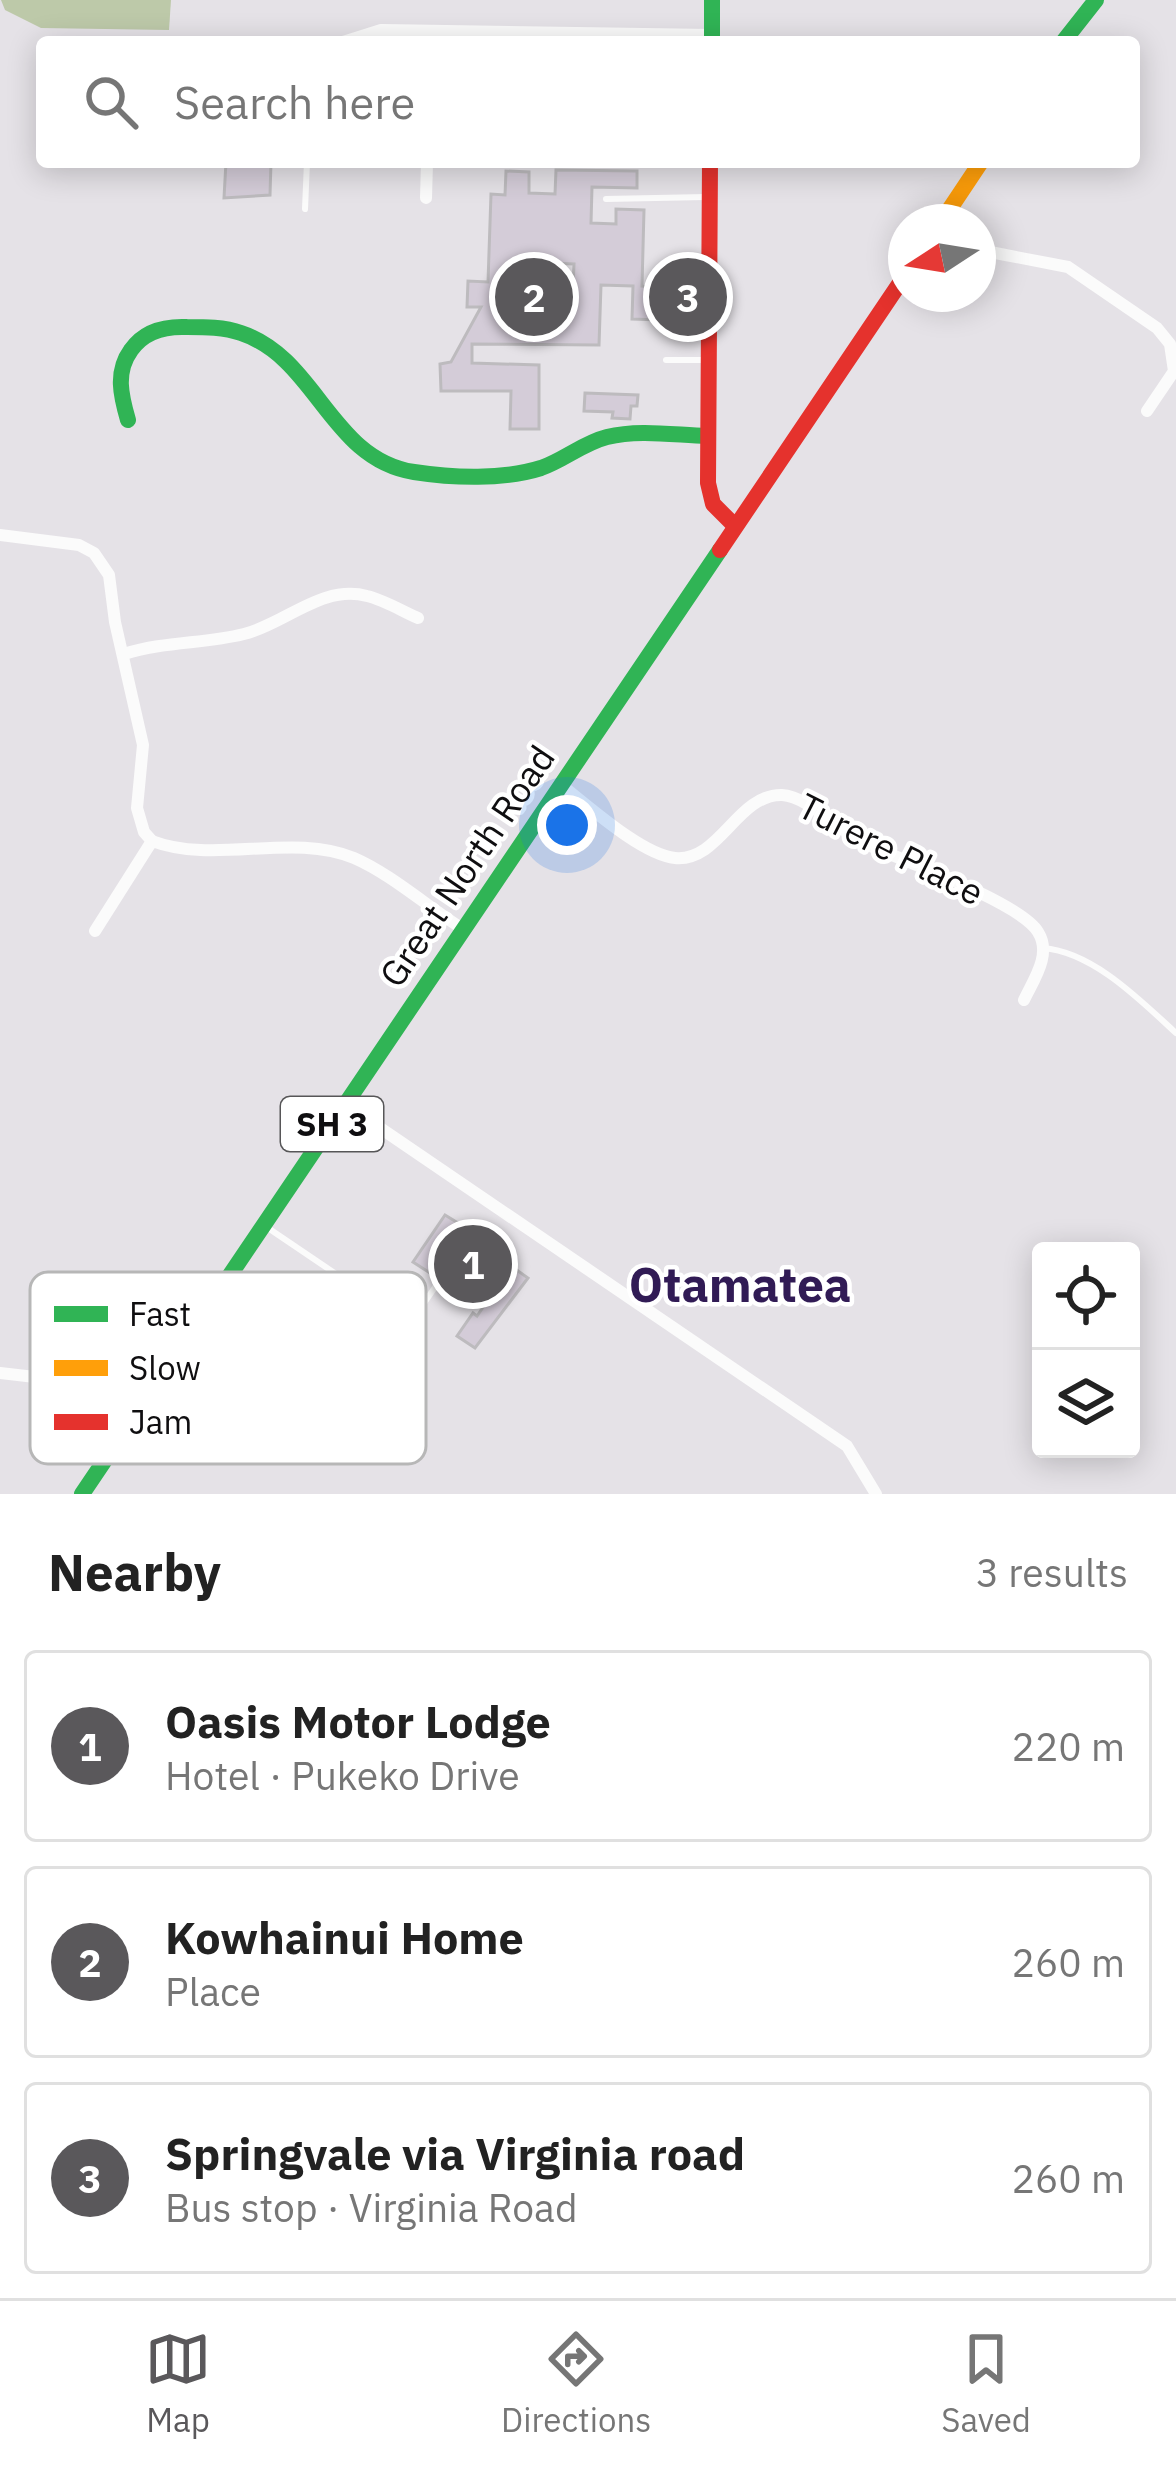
<!DOCTYPE html>
<meta charset="utf-8">
<style>
:root{--surface:#fff;--page:#f6f6f6;--text:#222;--muted:#767676;--line:#e0e0e0;--accent:#5a585b}
body{margin:0;font-family:"IBM Plex Sans",sans-serif;background:var(--page);color:var(--text)}
.controls{position:absolute;right:36px;bottom:36px;display:grid;overflow:hidden;border-radius:12px;box-shadow:0 6px 30px #0003}
.controls button{width:108px;height:108px;display:grid;place-items:center;padding:0;border:0;border-bottom:3px solid var(--line);background:var(--surface);color:var(--text);font:60px sans-serif}
.compass{position:absolute;left:888px;top:204px;width:108px;height:108px;border-radius:50%;background:var(--surface);box-shadow:0 6px 30px #0003;rotate:258deg}
.you{position:absolute;left:567px;top:825px;width:42px;height:42px;margin:-30px;border:9px solid #fff;border-radius:50%;background:#1a73e8;box-shadow:0 0 0 18px #1a73e833}
.badge{display:grid;place-items:center;width:78px;height:78px;border-radius:50%;background:var(--accent);color:#fff;font-size:39px;font-weight:700}
.pin{position:absolute;translate:-50% -50%;border:6px solid #fff;box-shadow:0 3px 12px #0006}
.list{margin:0;padding:0;list-style:none}
h2{display:flex;justify-content:space-between;align-items:center;height:156px;margin:0;padding:0 48px;font-size:51px}
h2 small{font-size:39px;font-weight:400;color:var(--muted)}
.list li{display:grid;grid-template-columns:78px 1fr auto;gap:36px;align-items:center;box-sizing:border-box;height:192px;margin:0 24px 24px;padding:0 24px;border:3px solid var(--line);border-radius:12px}
.list b{display:block;font-size:45px;white-space:nowrap}
.list p{margin:0;font-size:39px;white-space:nowrap;color:var(--muted)}
.list em{font-size:39px;font-style:normal;color:var(--muted)}
.icon{flex:none;width:66px;height:66px;fill:none;stroke:currentColor;stroke-width:2;stroke-linecap:round;stroke-linejoin:round}
.map{position:relative;flex:none;width:1176px;height:1494px;overflow:hidden}
.search{position:absolute;background:var(--surface);box-shadow:0 6px 30px #0003;left:36px;right:36px;top:36px;height:132px;display:flex;align-items:center;gap:30px;box-sizing:border-box;padding:0 42px;border-radius:12px;color:var(--muted);font-size:45px}
.sheet{height:804px;background:var(--surface)}
nav{display:flex;justify-content:space-around;align-items:center;box-sizing:border-box;height:168px;border-top:3px solid var(--line);background:var(--surface);font-size:33px;color:var(--muted)}
nav a{display:grid;justify-items:center;gap:6px}
nav .on{color:var(--accent)}
.map>svg:first-child{display:block}
.forest{fill:#bdc9a9}
.building{fill:#d4ccd8;stroke:#bdbbbe;stroke-width:3;fill-rule:evenodd}
.lines{fill:none;stroke-linecap:round;stroke-linejoin:round}
.lane{stroke:#fbfbfb;stroke-width:6}
.street{stroke:#fbfbfb;stroke-width:12}
.fast{stroke:#30b455;stroke-width:16}
.slow{stroke:#ff9f0a;stroke-width:16}
.jam{stroke:#e5322d;stroke-width:16}
.labels{text-anchor:middle;stroke-width:9;stroke-linejoin:round;paint-order:stroke}
.shield{fill:#fff;stroke:#575658;stroke-width:3}
.shield-label{font-size:33px;font-weight:bold;fill:#0f0e10}
.street-label{font-size:36px;fill:#0f0e10;stroke:#fff}
.district-label{font-size:48px;font-weight:bold;fill:#311b55;stroke:#fff}
.key{fill:#fff;stroke:#b7b7b7;stroke-width:3}
.key-label{font-size:33px;fill:#0f0e10}
</style>
<div class="map">
<svg width="1176" height="1494" viewBox="0 0 1176 1494">
<rect width="100%" height="100%" fill="#e5e2e7"/>
<!-- forest -->
<polygon class="forest" points="1,0 171,0 169,30 41,28 5,10"/>
<!-- building -->
<g class="building">
<polygon points="226,162 271,162 270,195 224,198"/>
<path d="M556,170L637,171V188L592,187L591,223L616,224V209L644,210L642,286L662,287L661,320L632,319L633,286L601,285L599,345L472,344V363L539,365V429H510L511,391H441L440,364L451,362L481,307H467L468,281L488,282L491,194L505,195L506,171L529,172V193L555,194ZM516,262L574,264L573,288L515,286Z"/>
<polygon points="585,393 638,395 637,406 631,406 630,419 612,418 613,412 584,411"/>
<polygon points="445,1215 507,1253 497,1269 453,1239 430,1273 413,1262"/>
<polygon points="511,1266 528,1278 475,1348 457,1336 473,1313 477,1316"/>
</g>
<g class="lines">
<!-- lane -->
<g class="lane">
<polyline points="606,199 705,197"/>
<polyline points="305,209 307,162"/>
<polyline points="666,360 705,360"/>
<path d="M1043,948C1093,952 1140,1000 1176,1033"/>
<polyline points="268,1228 404,1320 415,1316 456,1257"/>
</g>
<!-- street -->
<g class="street">
<polyline points="343,42 381,30 712,35"/>
<polyline points="426,198 427,162"/>
<polyline points="978,245 990,252 1068,267 1157,328 1170,344 1174,371 1147,411"/>
<polyline points="0,535 79,545 94,553 109,575 115,622 143,745 137,808 144,832 152,841"/>
<path d="M124,654C166,641 203,644 244,634C285,624 322,584 367,596C384,600 402,611 418,618"/>
<path d="M560,784C587,805 642,855 675,858C720,862 737,794 782,795C808,796 841,833 868,845C902,860 1021,903 1038,932C1052,954 1034,979 1024,1000"/>
<path d="M95,931L152,841C215,865 292,832 354,858C391,874 429,908 463,929"/>
<polyline points="345,1104 847,1446 876,1494"/>
<polyline points="0,1373 52,1379 112,1377 148,1394"/>
</g>
<!-- fast -->
<g class="fast">
<polyline points="712,0 712,42"/>
<polyline points="1063,42 1096,0"/>
<path d="M128,420C121,396 115,372 131,350C144,331 165,326 187,327C205,327 224,327 241,333C317,358 330,459 414,472C453,478 503,480 541,468C564,460 583,443 607,437C639,429 674,435 707,436"/>
<polyline points="82,1494 720,550"/>
</g>
<!-- slow -->
<polyline class="slow" points="941,222 981,162"/>
<!-- jam -->
<g class="jam">
<polyline points="710,162 708,483 713,504 735,526"/>
<polyline points="720,550 906,274"/>
</g>
</g>
<g class="labels">
<!-- shield labels -->
<rect class="shield" x="281" y="1097" width="102" height="54" rx="9"/>
<g class="shield-label">
<text x="332" y="1136">SH 3</text>
</g>
<!-- street labels -->
<g class="street-label">
<text transform="translate(891 849) rotate(27)" y="13">Turere Place</text>
<text transform="translate(467 866) rotate(-56)" y="13">Great North Road</text>
</g>
<!-- district labels -->
<g class="district-label">
<text x="740" y="1302">Otamatea</text>
</g>
</g>
<!-- legend -->
<rect x="30" y="1272" width="396" height="192" rx="18" class="key"/>
<rect x="54" y="1306" width="54" height="16" fill="#30b455"/>
<rect x="54" y="1360" width="54" height="16" fill="#ff9f0a"/>
<rect x="54" y="1414" width="54" height="16" fill="#e5322d"/>
<g class="key-label">
<text x="129" y="1326">Fast</text>
<text x="129" y="1380">Slow</text>
<text x="129" y="1434">Jam</text>
</g>
</svg>
<div class="controls">
<button><svg class="icon" aria-label="locate" viewBox="0 0 24 24"><circle cx="12" cy="12" r="6"/><path d="M12 2v4M12 18v4M2 12h4M18 12h4"/></svg></button>
<button><svg class="icon" aria-label="layers" viewBox="0 0 24 24"><path d="M12 4l9 5-9 5-9-5zM3 14l9 5 9-5"/></svg></button>
</div>
<svg class="compass" viewBox="-18 -18 36 36"><path d="M0-13l5 13h-10z" fill="#e53935"/><path d="M0 13l5-13h-10z" fill="#767676"/></svg>
<div class="you"></div>
<div class="pin badge" style="left:473px;top:1264px">1</div>
<div class="pin badge" style="left:534px;top:297px">2</div>
<div class="pin badge" style="left:688px;top:297px">3</div>
<div class="search"><svg class="icon" aria-label="search" viewBox="0 0 24 24"><circle cx="10" cy="10" r="6"/><path d="M15 15l6 6"/></svg>Search here</div>
</div>
<section class="sheet">
<h2>Nearby<small>3 results</small></h2>
<ul class="list">
<li><span class="badge">1</span><div><b>Oasis Motor Lodge</b><p>Hotel · Pukeko Drive</p></div><em>220 m</em></li>
<li><span class="badge">2</span><div><b>Kowhainui Home</b><p>Place</p></div><em>260 m</em></li>
<li><span class="badge">3</span><div><b>Springvale via Virginia road</b><p>Bus stop · Virginia Road</p></div><em>260 m</em></li>
</ul>
</section>
<nav>
<a class="on"><svg class="icon" aria-label="map" viewBox="0 0 24 24"><path d="M3 6l6-2 6 2 6-2v14l-6 2-6-2-6 2zM9 4v14M15 6v14"/></svg>Map</a>
<a><svg class="icon" aria-label="directions" viewBox="0 0 24 24"><path d="M12 3l9 9-9 9-9-9zM9 14v-3h6M13 9l2 2-2 2"/></svg>Directions</a>
<a><svg class="icon" aria-label="saved" viewBox="0 0 24 24"><path d="M7 4h10v16l-5-4-5 4z"/></svg>Saved</a>
</nav>
